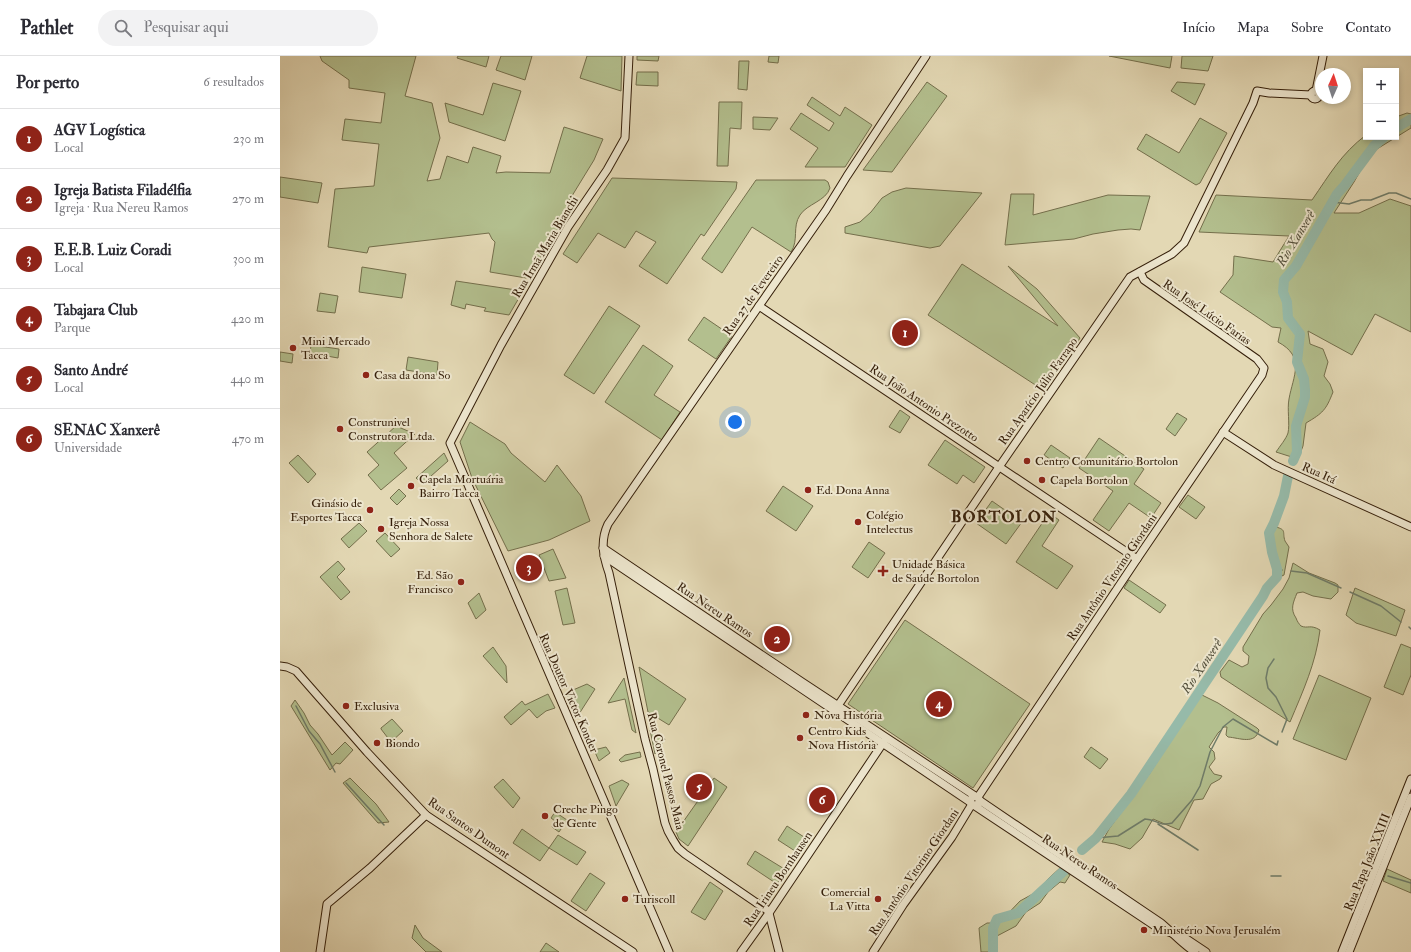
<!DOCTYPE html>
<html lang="pt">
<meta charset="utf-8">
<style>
:root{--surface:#fff;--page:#f2f2f3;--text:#2b2b33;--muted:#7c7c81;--line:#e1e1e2;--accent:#8f2418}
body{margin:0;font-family:"IM FELL Double Pica",serif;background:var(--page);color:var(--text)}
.controls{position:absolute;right:12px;top:12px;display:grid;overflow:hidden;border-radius:0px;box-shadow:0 2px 6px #0003}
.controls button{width:36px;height:36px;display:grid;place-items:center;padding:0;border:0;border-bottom:1px solid var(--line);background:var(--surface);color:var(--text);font:20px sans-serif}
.compass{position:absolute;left:1035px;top:12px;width:36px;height:36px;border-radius:50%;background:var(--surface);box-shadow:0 2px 6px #0003;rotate:3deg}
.you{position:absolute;left:455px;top:366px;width:14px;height:14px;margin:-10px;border:3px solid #fff;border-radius:50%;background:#1a73e8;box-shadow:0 0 0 6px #1a73e833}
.badge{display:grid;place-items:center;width:26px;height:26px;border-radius:50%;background:var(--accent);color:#fff;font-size:13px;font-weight:700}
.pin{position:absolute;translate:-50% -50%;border:2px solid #fff;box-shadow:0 1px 4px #0006}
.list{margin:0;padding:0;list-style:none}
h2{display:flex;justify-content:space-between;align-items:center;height:52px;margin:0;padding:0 16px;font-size:17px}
h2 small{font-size:13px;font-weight:400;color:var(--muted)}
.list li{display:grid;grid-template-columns:26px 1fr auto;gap:12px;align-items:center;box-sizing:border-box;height:60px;padding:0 16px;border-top:1px solid var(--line)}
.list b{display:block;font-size:15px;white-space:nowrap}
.list p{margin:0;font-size:13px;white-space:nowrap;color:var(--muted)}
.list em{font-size:13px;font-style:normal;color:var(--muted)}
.icon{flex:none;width:22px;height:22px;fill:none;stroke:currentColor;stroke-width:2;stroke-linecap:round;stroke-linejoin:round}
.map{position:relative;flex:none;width:1131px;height:896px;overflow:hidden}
header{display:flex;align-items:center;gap:24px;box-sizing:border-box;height:56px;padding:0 20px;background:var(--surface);border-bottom:1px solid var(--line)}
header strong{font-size:19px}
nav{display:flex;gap:22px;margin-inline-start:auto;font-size:14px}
.search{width:280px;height:36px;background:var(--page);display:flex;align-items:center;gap:10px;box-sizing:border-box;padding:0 14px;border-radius:22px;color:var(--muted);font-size:15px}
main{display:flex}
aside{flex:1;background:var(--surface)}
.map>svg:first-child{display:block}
.green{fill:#b3bf8e;stroke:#746f4c}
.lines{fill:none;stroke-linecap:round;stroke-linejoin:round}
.stream{stroke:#6f7c69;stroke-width:1.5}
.river{stroke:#96baa9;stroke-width:10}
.secondary-casing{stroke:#351f0a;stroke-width:9}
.secondary{stroke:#ede6ce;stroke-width:7}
.poi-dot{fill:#8f2418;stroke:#ede6ce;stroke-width:1.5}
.labels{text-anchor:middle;stroke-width:4;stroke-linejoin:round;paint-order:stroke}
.street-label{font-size:12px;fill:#351f0a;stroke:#ede6ce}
.poi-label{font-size:12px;fill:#351f0a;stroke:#ede6ce;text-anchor:start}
.water-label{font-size:13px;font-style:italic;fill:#524e3a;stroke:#ede6ce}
.district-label{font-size:16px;font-weight:bold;letter-spacing:1px;fill:#351f0a;stroke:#ede6ce}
</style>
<header>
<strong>Pathlet</strong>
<div class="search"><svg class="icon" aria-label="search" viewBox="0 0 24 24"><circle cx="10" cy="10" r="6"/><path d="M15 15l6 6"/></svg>Pesquisar aqui</div>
<nav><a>Início</a><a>Mapa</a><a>Sobre</a><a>Contato</a></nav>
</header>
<main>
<aside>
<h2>Por perto<small>6 resultados</small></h2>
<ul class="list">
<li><span class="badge">1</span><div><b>AGV Logística</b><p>Local</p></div><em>230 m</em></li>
<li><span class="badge">2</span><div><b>Igreja Batista Filadélfia</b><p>Igreja · Rua Nereu Ramos</p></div><em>270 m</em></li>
<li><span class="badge">3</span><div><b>E.E.B. Luiz Coradi</b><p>Local</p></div><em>300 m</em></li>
<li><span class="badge">4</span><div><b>Tabajara Club</b><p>Parque</p></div><em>420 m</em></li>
<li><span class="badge">5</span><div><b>Santo André</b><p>Local</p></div><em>440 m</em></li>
<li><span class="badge">6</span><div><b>SENAC Xanxerê</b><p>Universidade</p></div><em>470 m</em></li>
</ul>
</aside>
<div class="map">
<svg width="1131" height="896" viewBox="0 0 1131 896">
<rect width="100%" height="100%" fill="#e3d8b4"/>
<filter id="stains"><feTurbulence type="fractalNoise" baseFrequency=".005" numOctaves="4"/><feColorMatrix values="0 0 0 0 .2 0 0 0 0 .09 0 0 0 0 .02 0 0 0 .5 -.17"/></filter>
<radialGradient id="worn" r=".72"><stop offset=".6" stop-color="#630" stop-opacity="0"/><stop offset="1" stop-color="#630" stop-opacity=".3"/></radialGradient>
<!-- green -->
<g class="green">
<polygon points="40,0 136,0 125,40 152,47 160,82 147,125 160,123 167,100 188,107 193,91 221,100 216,117 226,116 270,117 284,71 323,83 314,104 287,148 288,154 286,161 248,221 246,222 210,216 215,186 212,183 209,177 89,191 87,197 48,191 55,133 94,130 99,88 62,84 65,63 101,67 105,37 69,32 69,24 42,5"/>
<polygon points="178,0 209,0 206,11 177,2"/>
<polygon points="221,0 252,0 245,24 216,14"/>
<polygon points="307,0 342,0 341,35 300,22"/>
<polygon points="357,0 379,0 378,5 357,4"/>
<polygon points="489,0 499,0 498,7 488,6"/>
<polygon points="829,0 892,0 890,12"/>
<polygon points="902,0 933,0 928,15 901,12"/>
<polygon points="459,5 469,5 467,34 458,33"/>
<polygon points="357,16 378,16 378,30 356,29"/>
<polygon points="647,26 667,40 612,116 583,114"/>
<polygon points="897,26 925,28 915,49 891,35"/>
<polygon points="213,27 241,35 225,85 169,66 165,47 203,59"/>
<polygon points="532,41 560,60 565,51 592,69 565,111 525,111 538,92 510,73 521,57 549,75 554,67 527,49"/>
<polygon points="439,46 462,46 461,73 450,72 448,110 437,110"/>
<path d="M1127,57L1131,58V72L1097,93L1086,105L1074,126L1054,157H1079L1110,143L1131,150V276L1095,258L1072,299L1028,275L1030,288L1043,293L1048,306L1044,320L1050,328L1053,336C1046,354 1043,357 1026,367L1023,390L1018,403L996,396C1000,390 1006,383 1008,377C1010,368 1007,353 1009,343C1013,320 1026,301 998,286L1001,272L992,271L940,236L953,219L954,200L993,206L1009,180L919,176L936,139L1032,144C1050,118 1061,98 1086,79V81H1116V61Z"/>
<polygon points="473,61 498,62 490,74 473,73"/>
<polygon points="920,62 947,77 920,127 916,129 857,93 866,78 899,97"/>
<polygon points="0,121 42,127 38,147 0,141"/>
<polygon points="332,122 457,126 456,133 424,180 421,178 387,228 359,210 376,186 356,175 345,192 318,177 297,207 283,198"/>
<path d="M476,124H545L548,126L550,132C546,145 527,148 520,159C512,171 519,184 511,196L472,171L442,217L422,203V202Z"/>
<polygon points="626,132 702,137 660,190 650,192 565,177 565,171 580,166 591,156 602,142 612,136"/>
<polygon points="731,138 754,138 753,159 828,139 870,140 860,174 851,173 838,174 813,178 794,183 725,189"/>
<polygon points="682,208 778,270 728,210 757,233 800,282 795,290 790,285 760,332 648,259"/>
<polygon points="82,211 126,218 122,242 79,236"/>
<polygon points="176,225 243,235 229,259 204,255 206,252 186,248 185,253 171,249"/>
<polygon points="40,237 58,240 55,257 37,255"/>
<polygon points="329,250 360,270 314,338 284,319"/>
<polygon points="424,261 452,280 436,303 408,284"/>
<polygon points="31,289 59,293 58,302 30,297"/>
<polygon points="363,289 393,310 374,339 400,356 382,384 325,346"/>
<polygon points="0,296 13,298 12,307 0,305"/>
<polygon points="128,301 158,306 157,319 126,314"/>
<polygon points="620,354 630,361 620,377 609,371"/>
<polygon points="897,357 907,363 895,380 886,373"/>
<polygon points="190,366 225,388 231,397 265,426 277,409 301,440 310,465 269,484 228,495 192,422 180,386"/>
<polygon points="116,370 135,378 114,397 127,412 101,434 88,419 99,409 87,396"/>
<polygon points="819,382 864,413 854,428 881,447 871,462 849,447 829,475 813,464 833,435 799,412"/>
<polygon points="665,384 705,411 694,427 683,419 677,428 648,409"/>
<polygon points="771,389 790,402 783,412 764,399"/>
<polygon points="164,397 168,405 142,428 136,422"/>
<polygon points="18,399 36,418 28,427 9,407"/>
<polygon points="503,430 533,450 516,475 486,455"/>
<polygon points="119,433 126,440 117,449 110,442"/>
<polygon points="908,439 925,451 916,463 899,451"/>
<polygon points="712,445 742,466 726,488 696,467"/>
<polygon points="769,457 779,464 762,490 793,510 777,533 736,506"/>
<polygon points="79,467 87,475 69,492 61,483"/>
<path d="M996,471C1007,474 1002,476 1005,485C1006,487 1008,489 1009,491L1004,519L1002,520L992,483V475Z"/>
<polygon points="105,477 120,493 111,501 96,485"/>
<polygon points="589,486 605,497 588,522 572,511"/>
<polygon points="273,493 286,522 269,525 259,499"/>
<polygon points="58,505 65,513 57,521 70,536 61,544 40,521"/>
<path d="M1013,507L1029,517L1055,527L1058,529V536L1051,543L1033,540L1023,536L1017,537C1013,547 1010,553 1016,562C1017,565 1019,568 1021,570C1028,573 1030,568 1040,574C1036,607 1023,635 1010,666L941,621L940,616L949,604L962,611L968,608L969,600L963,595V591L983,558L991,549L1003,533L1009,522Z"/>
<polygon points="849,524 886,549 880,557 844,532"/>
<polygon points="287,532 295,567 283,569 275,535"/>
<polygon points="1075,532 1125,554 1116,580 1076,567 1066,559"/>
<polygon points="199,537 206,554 196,563 188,547"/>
<polygon points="625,564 750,648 693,732 568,648"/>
<polygon points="1121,588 1131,592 1131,619 1123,639 1104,631"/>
<polygon points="213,591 226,610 227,627 203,600"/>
<polygon points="359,611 406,643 389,669 368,656"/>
<polygon points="1039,619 1091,642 1066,704 1013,683"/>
<polygon points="344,622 356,677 352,674 345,643 328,647"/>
<polygon points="307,628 315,633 299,658 297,659 295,658 286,637"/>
<polygon points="268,638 275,652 266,655 257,662 249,653 231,669 224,661 242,645 245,649"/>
<path d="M920,638L938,647L977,672L979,674C975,689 960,682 948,681L946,679L947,671H944L938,677L929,691L934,696L935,703L929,711L934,718L942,720L940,723L931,728L923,743L914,744L899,774L873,763L862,782L850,793L835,788L822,786L829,773L870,717Z"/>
<polygon points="15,644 24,657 30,669 38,678 52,699 65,686 73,694 60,708 56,707 50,714 11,650"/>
<polygon points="112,663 123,675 111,686 101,673 101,672"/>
<polygon points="370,674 385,683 375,698"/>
<polygon points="326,691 330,697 319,705 314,694"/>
<polygon points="811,691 828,703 820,713 804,701"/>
<polygon points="360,696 361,701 341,706 339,704 345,699"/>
<polygon points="70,722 96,748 109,766 98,767 63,727"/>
<polygon points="434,722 447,731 408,790 399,783 396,776"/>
<polygon points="223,723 240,742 233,752 214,731"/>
<polygon points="342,724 349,728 336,750 329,730"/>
<polygon points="275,756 287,764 279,776 272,771 275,765 271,762"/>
<polygon points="507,770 524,781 515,795 498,784"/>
<polygon points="242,773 269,792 278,779 306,796 297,809 269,792 260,805 233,787"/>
<polygon points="475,795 506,814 497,828 467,808"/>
<polygon points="780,812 790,819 785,827 780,826 768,836 760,847 746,856 736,870 717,880 716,896 701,896 699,872 707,867 719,867 740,845 760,834 768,823"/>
<polygon points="1107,813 1131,824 1131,837 1103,825"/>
<polygon points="310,817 325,827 306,855 291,845"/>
<polygon points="430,826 443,835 425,864 411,856"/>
<polygon points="135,869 143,882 162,896 146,896 132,882"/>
<polygon points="266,887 279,896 260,896"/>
</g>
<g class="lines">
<!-- stream -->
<g class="stream">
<polyline points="1052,146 1069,148 1081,144 1091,144 1109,137 1116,137 1131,143"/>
<polyline points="997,513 1002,514"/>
<polyline points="1011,515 1027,517 1061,532"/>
<polyline points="1070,536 1101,550 1121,566"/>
<polyline points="1129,571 1131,573"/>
<polyline points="994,603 988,612 986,622 988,632 996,641 1007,663 1002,676"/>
<polyline points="16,650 29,675 40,688 55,716"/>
<polyline points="66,727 104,769"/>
<polyline points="878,768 918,794"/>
<path d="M816,782L838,780L865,763C876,763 879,771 892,767L912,744L920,730L930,696L943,671L953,663L997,689L998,685"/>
<polyline points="991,820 1001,820"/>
<polyline points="1108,820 1131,827"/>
</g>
<!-- river -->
<g class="river">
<polyline points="1116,72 1131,63"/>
<polyline points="1013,405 1017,396 1016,370 1025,341 1025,334 1024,323 1017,306 1020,278 1008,262 1007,246 1003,236 1004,224 1016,210 1057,138 1065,129 1094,90 1104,81"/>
<polyline points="802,794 816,782 851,738 983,540 987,532 997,521 997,513 992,496 989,477 994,467 1004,440 1008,420"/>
<polyline points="713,896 713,872 717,863 738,857 786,813"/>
</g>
<defs>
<g id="secondary">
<polyline points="349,0 345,82 327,114 288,171 221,289 170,387 389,896"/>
<circle cx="1035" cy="39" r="4"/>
<polyline points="1036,35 1043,0"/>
<polyline points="479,250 857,503"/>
<polyline points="943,376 994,409 1131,471"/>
<polyline points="323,492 522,626 695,740"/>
<polyline points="324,500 690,746"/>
<polyline points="0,610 7,611 16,615 87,696 146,759 353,896"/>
<polyline points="555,654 719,411 850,221 892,198 904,187 973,47 977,35 989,37 1031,39"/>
<polyline points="698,741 857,503 982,319 984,312 977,303 864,224 860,216"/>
<path d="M699,744L881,867C893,877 902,888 915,896"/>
<polyline points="695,749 698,748 700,745 698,741 694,740 691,743 690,746 692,748 878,872 905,882 926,896"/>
<polyline points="40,896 47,848 90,812 146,759"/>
<polyline points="461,896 489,857 605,684"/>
<path d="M499,896L489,857L487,854L405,798L398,792L393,784L388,775L385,767L373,713L365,683L329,517C323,500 320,485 328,468L479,250L546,154L567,120L646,0"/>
<polyline points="593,896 623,849 672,781 692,748"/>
<polyline points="1062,896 1131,723"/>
<polyline points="1069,896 1131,741"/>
</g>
</defs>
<!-- secondary casing -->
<use href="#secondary" class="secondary-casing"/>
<!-- secondary -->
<use href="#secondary" class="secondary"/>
</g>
<!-- markers -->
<g class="poi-dot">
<circle cx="13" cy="292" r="4"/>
<circle cx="86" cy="319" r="4"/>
<circle cx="60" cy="373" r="4"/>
<circle cx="747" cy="405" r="4"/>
<circle cx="762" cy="424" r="4"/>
<circle cx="131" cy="430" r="4"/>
<circle cx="528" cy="434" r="4"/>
<circle cx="90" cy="454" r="4"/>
<circle cx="578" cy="466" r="4"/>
<circle cx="101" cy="473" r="4"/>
<path d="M601 509h4v4h4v4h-4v4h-4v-4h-4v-4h4z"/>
<circle cx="181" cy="526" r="4"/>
<circle cx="66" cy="650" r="4"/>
<circle cx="526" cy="659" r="4"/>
<circle cx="520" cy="682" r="4"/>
<circle cx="97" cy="687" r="4"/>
<circle cx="265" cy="760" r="4"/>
<circle cx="345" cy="843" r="4"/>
<circle cx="598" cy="843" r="4"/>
<circle cx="864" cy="874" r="4"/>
</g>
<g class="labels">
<!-- street labels -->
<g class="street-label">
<text transform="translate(265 191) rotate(-59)" y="4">Rua Irmã Maria Bianchi</text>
<text transform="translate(473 239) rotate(-55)" y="4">Rua 27 de Fevereiro</text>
<text transform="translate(927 256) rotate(35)" y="4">Rua José Lúcio Farias</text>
<text transform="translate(758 335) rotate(-55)" y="4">Rua Aparício Júlio Farrapo</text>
<text transform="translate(644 347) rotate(34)" y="4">Rua João Antonio Prezotto</text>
<text transform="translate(1039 417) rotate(24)" y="4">Rua Itá</text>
<text transform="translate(832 521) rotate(-56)" y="4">Rua Antônio Vitorino Giordani</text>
<text transform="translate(435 554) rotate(34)" y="4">Rua Nereu Ramos</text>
<text transform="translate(289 637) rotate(66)" y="4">Rua Doutor Victor Konder</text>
<text transform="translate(386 715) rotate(76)" y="4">Rua Coronel Passos Maia</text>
<text transform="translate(189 772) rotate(35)" y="4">Rua Santos Dumont</text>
<text transform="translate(800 806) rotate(34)" y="4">Rua Nereu Ramos</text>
<text transform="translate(1087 806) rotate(-68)" y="4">Rua Papa João XXIII</text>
<text transform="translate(634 816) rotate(-56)" y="4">Rua Antônio Vitorino Giordani</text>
<text transform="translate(498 823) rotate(-56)" y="4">Rua Irineu Bornhausen</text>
</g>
<!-- poi labels -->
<g class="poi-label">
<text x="21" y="289">Mini Mercado<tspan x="21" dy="14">Tacca</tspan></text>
<text x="94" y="323">Casa da dona So</text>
<text x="68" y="370">Construnivel<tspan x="68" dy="14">Construtora Ltda.</tspan></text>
<text x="755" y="409">Centro Comunitário Bortolon</text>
<text x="139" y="427">Capela Mortuária<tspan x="139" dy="14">Bairro Tacca</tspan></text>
<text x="770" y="428">Capela Bortolon</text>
<text x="536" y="438">Ed. Dona Anna</text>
<text x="82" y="451" text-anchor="end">Ginásio de<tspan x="82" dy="14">Esportes Tacca</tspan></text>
<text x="586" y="463">Colégio<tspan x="586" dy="14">Intelectus</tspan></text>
<text x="109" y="470">Igreja Nossa<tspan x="109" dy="14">Senhora de Salete</tspan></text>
<text x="612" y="512">Unidade Básica<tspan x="612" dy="14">de Saúde Bortolon</tspan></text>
<text x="173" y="523" text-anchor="end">Ed. São<tspan x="173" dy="14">Francisco</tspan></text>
<text x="74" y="654">Exclusiva</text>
<text x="534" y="663">Nova História</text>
<text x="528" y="679">Centro Kids<tspan x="528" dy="14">Nova História</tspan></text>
<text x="105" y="691">Biondo</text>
<text x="273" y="757">Creche Pingo<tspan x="273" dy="14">de Gente</tspan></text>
<text x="590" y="840" text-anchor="end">Comercial<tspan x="590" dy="14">La Vitta</tspan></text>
<text x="353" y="847">Turiscoll</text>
<text x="872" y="878">Ministério Nova Jerusalém</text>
</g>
<!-- water labels -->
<g class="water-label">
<text transform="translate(1015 182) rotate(-59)" y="5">Rio Xanxerê</text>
<text transform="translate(921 610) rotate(-56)" y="5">Rio Xanxerê</text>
</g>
<!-- district labels -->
<g class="district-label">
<text x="724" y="466">BORTOLON</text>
</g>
</g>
<rect width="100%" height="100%" filter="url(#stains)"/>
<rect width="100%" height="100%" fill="url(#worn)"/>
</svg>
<div class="controls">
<button>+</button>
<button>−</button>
</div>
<svg class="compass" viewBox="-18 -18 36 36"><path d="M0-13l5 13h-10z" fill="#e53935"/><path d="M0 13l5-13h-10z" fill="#7c7c81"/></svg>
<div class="you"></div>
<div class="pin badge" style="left:625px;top:277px">1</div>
<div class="pin badge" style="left:497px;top:583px">2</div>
<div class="pin badge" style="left:249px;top:512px">3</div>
<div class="pin badge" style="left:659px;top:648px">4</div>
<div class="pin badge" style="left:419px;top:731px">5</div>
<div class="pin badge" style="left:542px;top:744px">6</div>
</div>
</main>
